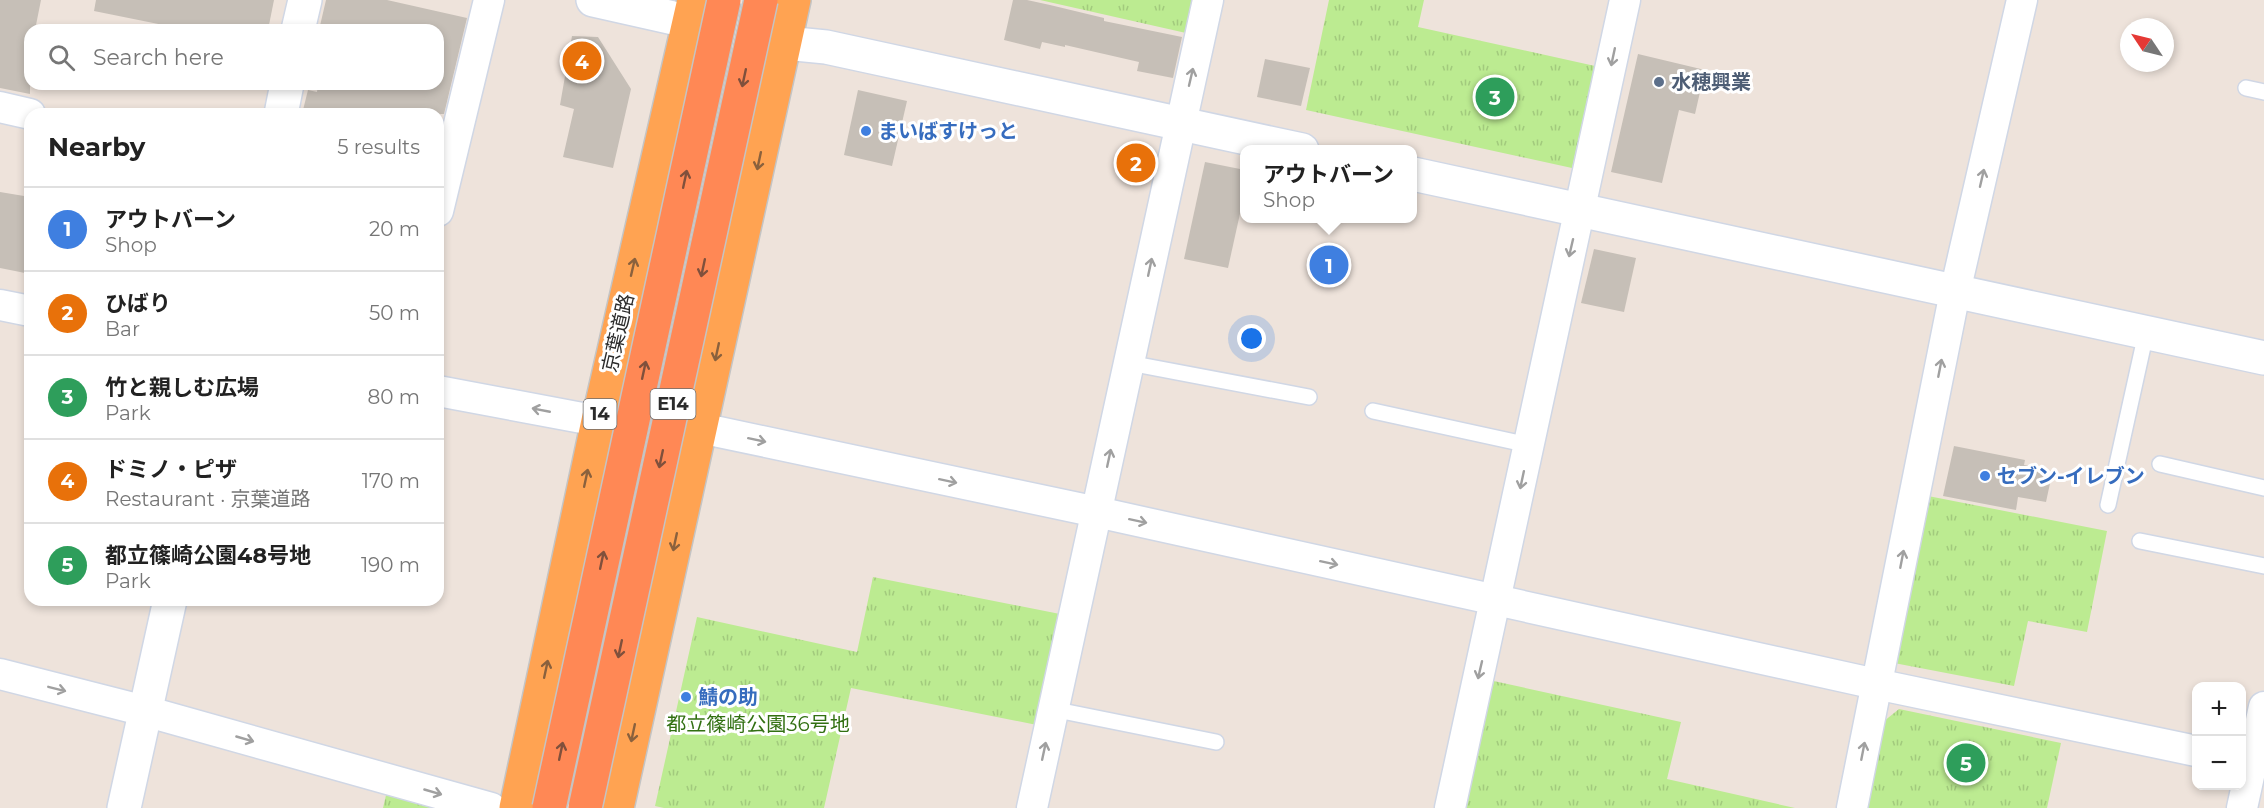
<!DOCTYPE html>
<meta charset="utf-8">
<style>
:root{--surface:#fff;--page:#f2f2f2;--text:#222;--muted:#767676;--line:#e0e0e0;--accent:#7c3aed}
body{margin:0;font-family:Montserrat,"Noto Sans JP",sans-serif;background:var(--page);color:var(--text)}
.controls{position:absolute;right:18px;bottom:18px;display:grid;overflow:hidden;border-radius:12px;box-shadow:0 3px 9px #0003}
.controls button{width:54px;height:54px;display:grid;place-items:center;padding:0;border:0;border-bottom:2px solid var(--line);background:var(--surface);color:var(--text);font:30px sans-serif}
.compass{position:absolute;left:2120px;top:18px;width:54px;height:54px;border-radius:50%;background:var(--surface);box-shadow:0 3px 9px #0003;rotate:305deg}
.you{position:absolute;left:1252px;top:339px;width:21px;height:21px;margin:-15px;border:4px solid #fff;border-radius:50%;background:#1a73e8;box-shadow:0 0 0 9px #1a73e833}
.badge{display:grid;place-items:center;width:39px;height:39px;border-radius:50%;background:var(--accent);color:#fff;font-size:20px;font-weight:700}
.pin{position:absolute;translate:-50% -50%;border:3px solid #fff;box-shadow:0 2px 6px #0006}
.popup{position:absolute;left:1240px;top:145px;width:177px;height:78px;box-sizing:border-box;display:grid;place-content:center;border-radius:12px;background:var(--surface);filter:drop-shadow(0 2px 4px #0005);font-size:20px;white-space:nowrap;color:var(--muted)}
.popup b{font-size:22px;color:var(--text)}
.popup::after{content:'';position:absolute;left:50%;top:100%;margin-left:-12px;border:12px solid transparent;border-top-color:var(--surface)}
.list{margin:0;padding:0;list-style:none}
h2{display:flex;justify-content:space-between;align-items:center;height:78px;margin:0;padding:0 24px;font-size:26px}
h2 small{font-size:20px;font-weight:400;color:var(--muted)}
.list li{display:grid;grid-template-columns:39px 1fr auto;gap:18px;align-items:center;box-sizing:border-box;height:84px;padding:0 24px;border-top:2px solid var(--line)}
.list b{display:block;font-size:22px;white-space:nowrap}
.list p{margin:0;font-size:20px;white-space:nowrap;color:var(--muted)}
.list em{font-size:20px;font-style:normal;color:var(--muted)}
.icon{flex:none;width:33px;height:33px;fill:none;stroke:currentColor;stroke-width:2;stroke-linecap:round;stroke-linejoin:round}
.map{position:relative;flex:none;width:2264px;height:808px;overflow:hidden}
.search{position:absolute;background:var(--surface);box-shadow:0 3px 9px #0003;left:24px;top:24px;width:420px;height:66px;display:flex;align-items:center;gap:15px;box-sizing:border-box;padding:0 21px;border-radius:18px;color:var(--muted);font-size:22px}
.panel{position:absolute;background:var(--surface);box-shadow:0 3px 9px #0003;left:24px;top:108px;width:420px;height:498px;border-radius:18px}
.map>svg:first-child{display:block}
.park{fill:url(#park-tufts)}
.building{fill:#c6bfb7}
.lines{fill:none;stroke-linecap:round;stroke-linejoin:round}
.service-casing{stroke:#d0d7e5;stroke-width:18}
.minor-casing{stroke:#d0d7e5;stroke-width:33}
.tertiary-casing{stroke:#d0d7e5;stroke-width:36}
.trunk-casing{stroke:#c4c4c4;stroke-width:36}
.service{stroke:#fff;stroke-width:15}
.minor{stroke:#fff;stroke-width:30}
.tertiary{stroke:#fff;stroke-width:33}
.trunk{stroke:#ffa352;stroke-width:33}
.motorway-bridge-casing{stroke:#c4c4c4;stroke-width:36;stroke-linecap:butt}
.motorway-bridge{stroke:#f85;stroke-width:33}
.oneway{stroke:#a0a0a0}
.oneway2{stroke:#80503c}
.oneway3{stroke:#8a613d}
.service-dot{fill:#5c6f8a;stroke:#fff;stroke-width:2}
.shop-dot{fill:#3f7fe0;stroke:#fff;stroke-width:2}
.labels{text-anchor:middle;stroke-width:6;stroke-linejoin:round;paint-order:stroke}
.shield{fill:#fff;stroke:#6b6b6b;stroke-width:1.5}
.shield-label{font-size:18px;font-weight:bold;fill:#2b2b2b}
.service-label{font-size:20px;font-weight:bold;fill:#4e5e75;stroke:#fff;text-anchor:start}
.shop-label{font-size:20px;font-weight:bold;fill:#366cbe;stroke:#fff;text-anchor:start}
.street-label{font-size:20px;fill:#2b2b2b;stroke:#fff}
.park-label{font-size:20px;fill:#327012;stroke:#fff}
</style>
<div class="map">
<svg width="2264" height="808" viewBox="0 0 2264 808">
<defs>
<pattern id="park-tufts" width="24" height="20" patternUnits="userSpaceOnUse" patternTransform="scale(1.5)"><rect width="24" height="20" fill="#bceb91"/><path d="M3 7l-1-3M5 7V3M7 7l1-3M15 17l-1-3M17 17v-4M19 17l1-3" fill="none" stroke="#a2ca7d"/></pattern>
</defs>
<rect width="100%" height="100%" fill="#eee3db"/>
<!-- park -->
<g class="park">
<polygon points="1040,0 1193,0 1186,33"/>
<polygon points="1329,0 1424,0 1418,27 1595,66 1572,168 1306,110"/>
<polygon points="1928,496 2107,531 2087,632 2028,621 2014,686 1894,663"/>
<polygon points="873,577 1060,614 1037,725 851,688 824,808 664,808 655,806 697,617 857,652"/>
<polygon points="1489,680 1681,722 1667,779 1795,808 1460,808"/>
<polygon points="1899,709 2061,743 2047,808 1865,808 1883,722"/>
<polygon points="387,791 451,808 383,808"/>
</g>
<!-- building -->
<g class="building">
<polygon points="0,0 41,0 35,30 30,30 30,94 0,88"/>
<polygon points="96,0 274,0 268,30 188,30 94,11"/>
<polygon points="326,0 387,0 467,18 444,114 302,114 308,90 317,92 318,84 438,84 438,30 319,30"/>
<polygon points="1013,0 1027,0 1050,5 1104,18 1104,21 1182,37 1173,78 1137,71 1139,62 1065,45 1065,47 1042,42 1040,49 1004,40"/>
<polygon points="572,36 598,37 631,89 613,168 563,157 574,109 560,105"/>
<polygon points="1638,54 1705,70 1695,114 1679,110 1662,183 1611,172"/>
<polygon points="1265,59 1310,68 1301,106 1257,97"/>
<polygon points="858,90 907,101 892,166 844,155"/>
<polygon points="1205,162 1245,170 1245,191 1228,268 1184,259"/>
<polygon points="0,192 30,197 30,274 0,268"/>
<polygon points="1594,249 1636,258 1624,312 1581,303"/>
<polygon points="1954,446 2025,460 2024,465 2039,468 2039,471 2052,474 2046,502 2018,497 2016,510 1943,496"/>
</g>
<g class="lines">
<defs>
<g id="service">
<polyline points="2246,88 2264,92"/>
<polyline points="1129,363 1309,397"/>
<polyline points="1373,411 1529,445"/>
<polyline points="2160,464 2264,488"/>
<polyline points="2108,505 2146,333"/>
<polyline points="2140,541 2264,566"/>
<polyline points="1052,709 1216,742"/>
</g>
<g id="minor">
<polyline points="0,107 30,114"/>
<polyline points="438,211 489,0"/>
<polyline points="0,305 30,311"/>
<polyline points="438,391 598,421"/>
<polyline points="700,428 1097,512 1876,684 2196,751"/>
<polyline points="0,674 145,711 491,808"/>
<polyline points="1032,808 1208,0"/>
<polyline points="1450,808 1625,0"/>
<polyline points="1852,808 1955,292 2022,0"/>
<polyline points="2242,808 2264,707"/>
</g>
<g id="tertiary">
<polyline points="593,0 785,43 826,47 1302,150"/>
<polyline points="298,30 305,0"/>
<polyline points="281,114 287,84"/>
<polyline points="1413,174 2264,358"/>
<polyline points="124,808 170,600"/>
</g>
<g id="trunk">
<polyline points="516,808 598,421 694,0"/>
<polyline points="617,808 794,0"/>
</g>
</defs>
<!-- service casing -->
<use href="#service" class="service-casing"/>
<!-- minor casing -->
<use href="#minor" class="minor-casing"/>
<!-- tertiary casing -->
<use href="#tertiary" class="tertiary-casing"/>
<!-- trunk casing -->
<use href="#trunk" class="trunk-casing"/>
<!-- service -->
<use href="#service" class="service"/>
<!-- minor -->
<use href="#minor" class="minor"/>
<!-- tertiary -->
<use href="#tertiary" class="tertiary"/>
<!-- trunk -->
<use href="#trunk" class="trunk"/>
<defs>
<g id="motorway-bridge">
<polyline points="549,808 724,0"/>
<polyline points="585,808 761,0"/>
</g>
</defs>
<!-- motorway-bridge casing -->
<use href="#motorway-bridge" class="motorway-bridge-casing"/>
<!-- motorway-bridge -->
<use href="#motorway-bridge" class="motorway-bridge"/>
</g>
<!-- one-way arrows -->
<defs><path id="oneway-shaft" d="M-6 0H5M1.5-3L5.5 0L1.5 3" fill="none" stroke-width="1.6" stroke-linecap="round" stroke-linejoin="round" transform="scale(1.5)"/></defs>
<g class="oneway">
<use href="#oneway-shaft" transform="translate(1613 57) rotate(102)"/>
<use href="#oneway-shaft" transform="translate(1191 77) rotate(-77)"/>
<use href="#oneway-shaft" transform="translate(1982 178) rotate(-77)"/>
<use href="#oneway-shaft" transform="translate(1571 248) rotate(103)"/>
<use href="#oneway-shaft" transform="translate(1150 267) rotate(-78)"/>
<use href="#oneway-shaft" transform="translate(1940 368) rotate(-79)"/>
<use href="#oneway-shaft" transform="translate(541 410) rotate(-169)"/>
<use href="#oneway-shaft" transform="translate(757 440) rotate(12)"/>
<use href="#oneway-shaft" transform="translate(1109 458) rotate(-78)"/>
<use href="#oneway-shaft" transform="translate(1522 480) rotate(102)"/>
<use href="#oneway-shaft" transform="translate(948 481) rotate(12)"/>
<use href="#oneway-shaft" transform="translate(1138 521) rotate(12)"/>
<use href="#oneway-shaft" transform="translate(1902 559) rotate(-79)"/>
<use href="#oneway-shaft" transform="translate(1329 563) rotate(12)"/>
<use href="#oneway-shaft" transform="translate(1480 670) rotate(103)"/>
<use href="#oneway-shaft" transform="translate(57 689) rotate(14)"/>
<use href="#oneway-shaft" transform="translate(245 739) rotate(16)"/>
<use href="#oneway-shaft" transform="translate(1044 751) rotate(-78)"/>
<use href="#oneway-shaft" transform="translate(1863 751) rotate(-79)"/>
<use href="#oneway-shaft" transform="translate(433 792) rotate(16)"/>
</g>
<g class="oneway2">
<use href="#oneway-shaft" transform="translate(744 78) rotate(102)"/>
<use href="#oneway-shaft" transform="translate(685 179) rotate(-78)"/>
<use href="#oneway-shaft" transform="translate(703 268) rotate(102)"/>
<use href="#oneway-shaft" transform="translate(644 370) rotate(-78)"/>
<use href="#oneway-shaft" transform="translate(661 459) rotate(102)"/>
<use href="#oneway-shaft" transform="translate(602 560) rotate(-78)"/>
<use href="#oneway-shaft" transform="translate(620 649) rotate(102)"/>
<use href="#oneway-shaft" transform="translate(561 751) rotate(-78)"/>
</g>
<g class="oneway3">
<use href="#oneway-shaft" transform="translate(759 161) rotate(102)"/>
<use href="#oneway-shaft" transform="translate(633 267) rotate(-77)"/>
<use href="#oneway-shaft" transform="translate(717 352) rotate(102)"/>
<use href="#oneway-shaft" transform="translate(586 478) rotate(-78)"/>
<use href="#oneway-shaft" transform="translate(675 542) rotate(102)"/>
<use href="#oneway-shaft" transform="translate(546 669) rotate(-78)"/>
<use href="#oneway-shaft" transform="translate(633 733) rotate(102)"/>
</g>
<!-- markers -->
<circle class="service-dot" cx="1659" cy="82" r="6"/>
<g class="shop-dot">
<circle cx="866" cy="131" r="6"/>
<circle cx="1985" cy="476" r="6"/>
<circle cx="686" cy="697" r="6"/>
</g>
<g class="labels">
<!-- shield labels -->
<g class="shield">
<rect x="650.5" y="389" width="45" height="30" rx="4.5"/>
<rect x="583.5" y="399" width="33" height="30" rx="4.5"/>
</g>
<g class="shield-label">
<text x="673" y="410">E14</text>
<text x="600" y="420">14</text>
</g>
<!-- service labels -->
<g class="service-label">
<text x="1671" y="89">水穂興業</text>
</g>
<!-- shop labels -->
<g class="shop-label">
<text x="878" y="138">まいばすけっと</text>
<text x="1997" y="483">セブン-イレブン</text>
<text x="698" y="704">鯖の助</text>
</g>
<!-- street labels -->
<g class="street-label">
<text transform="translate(618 333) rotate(-77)" y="7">京葉道路</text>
</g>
<!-- park labels -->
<g class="park-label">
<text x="758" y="731">都立篠崎公園36号地</text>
</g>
</g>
</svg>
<div class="controls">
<button>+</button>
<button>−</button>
</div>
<svg class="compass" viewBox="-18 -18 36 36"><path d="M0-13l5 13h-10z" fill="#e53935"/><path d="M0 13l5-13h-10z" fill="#767676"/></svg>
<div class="you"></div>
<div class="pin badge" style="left:1329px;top:265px;background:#3f7fe0">1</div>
<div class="popup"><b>アウトバーン</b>Shop</div>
<div class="pin badge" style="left:1136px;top:163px;background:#e8710a">2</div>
<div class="pin badge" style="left:1495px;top:97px;background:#2e9e5b">3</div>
<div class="pin badge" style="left:582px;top:61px;background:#e8710a">4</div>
<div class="pin badge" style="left:1966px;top:763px;background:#2e9e5b">5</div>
<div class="search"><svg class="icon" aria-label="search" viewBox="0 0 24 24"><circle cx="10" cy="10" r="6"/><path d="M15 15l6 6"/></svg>Search here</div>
<section class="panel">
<h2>Nearby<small>5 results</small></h2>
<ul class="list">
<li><span class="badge" style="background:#3f7fe0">1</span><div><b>アウトバーン</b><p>Shop</p></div><em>20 m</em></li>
<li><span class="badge" style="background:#e8710a">2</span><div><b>ひばり</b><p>Bar</p></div><em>50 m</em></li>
<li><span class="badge" style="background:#2e9e5b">3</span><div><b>竹と親しむ広場</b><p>Park</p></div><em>80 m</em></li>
<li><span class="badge" style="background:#e8710a">4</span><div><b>ドミノ・ピザ</b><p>Restaurant · 京葉道路</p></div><em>170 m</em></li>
<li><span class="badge" style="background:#2e9e5b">5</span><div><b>都立篠崎公園48号地</b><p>Park</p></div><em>190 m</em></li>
</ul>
</section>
</div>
